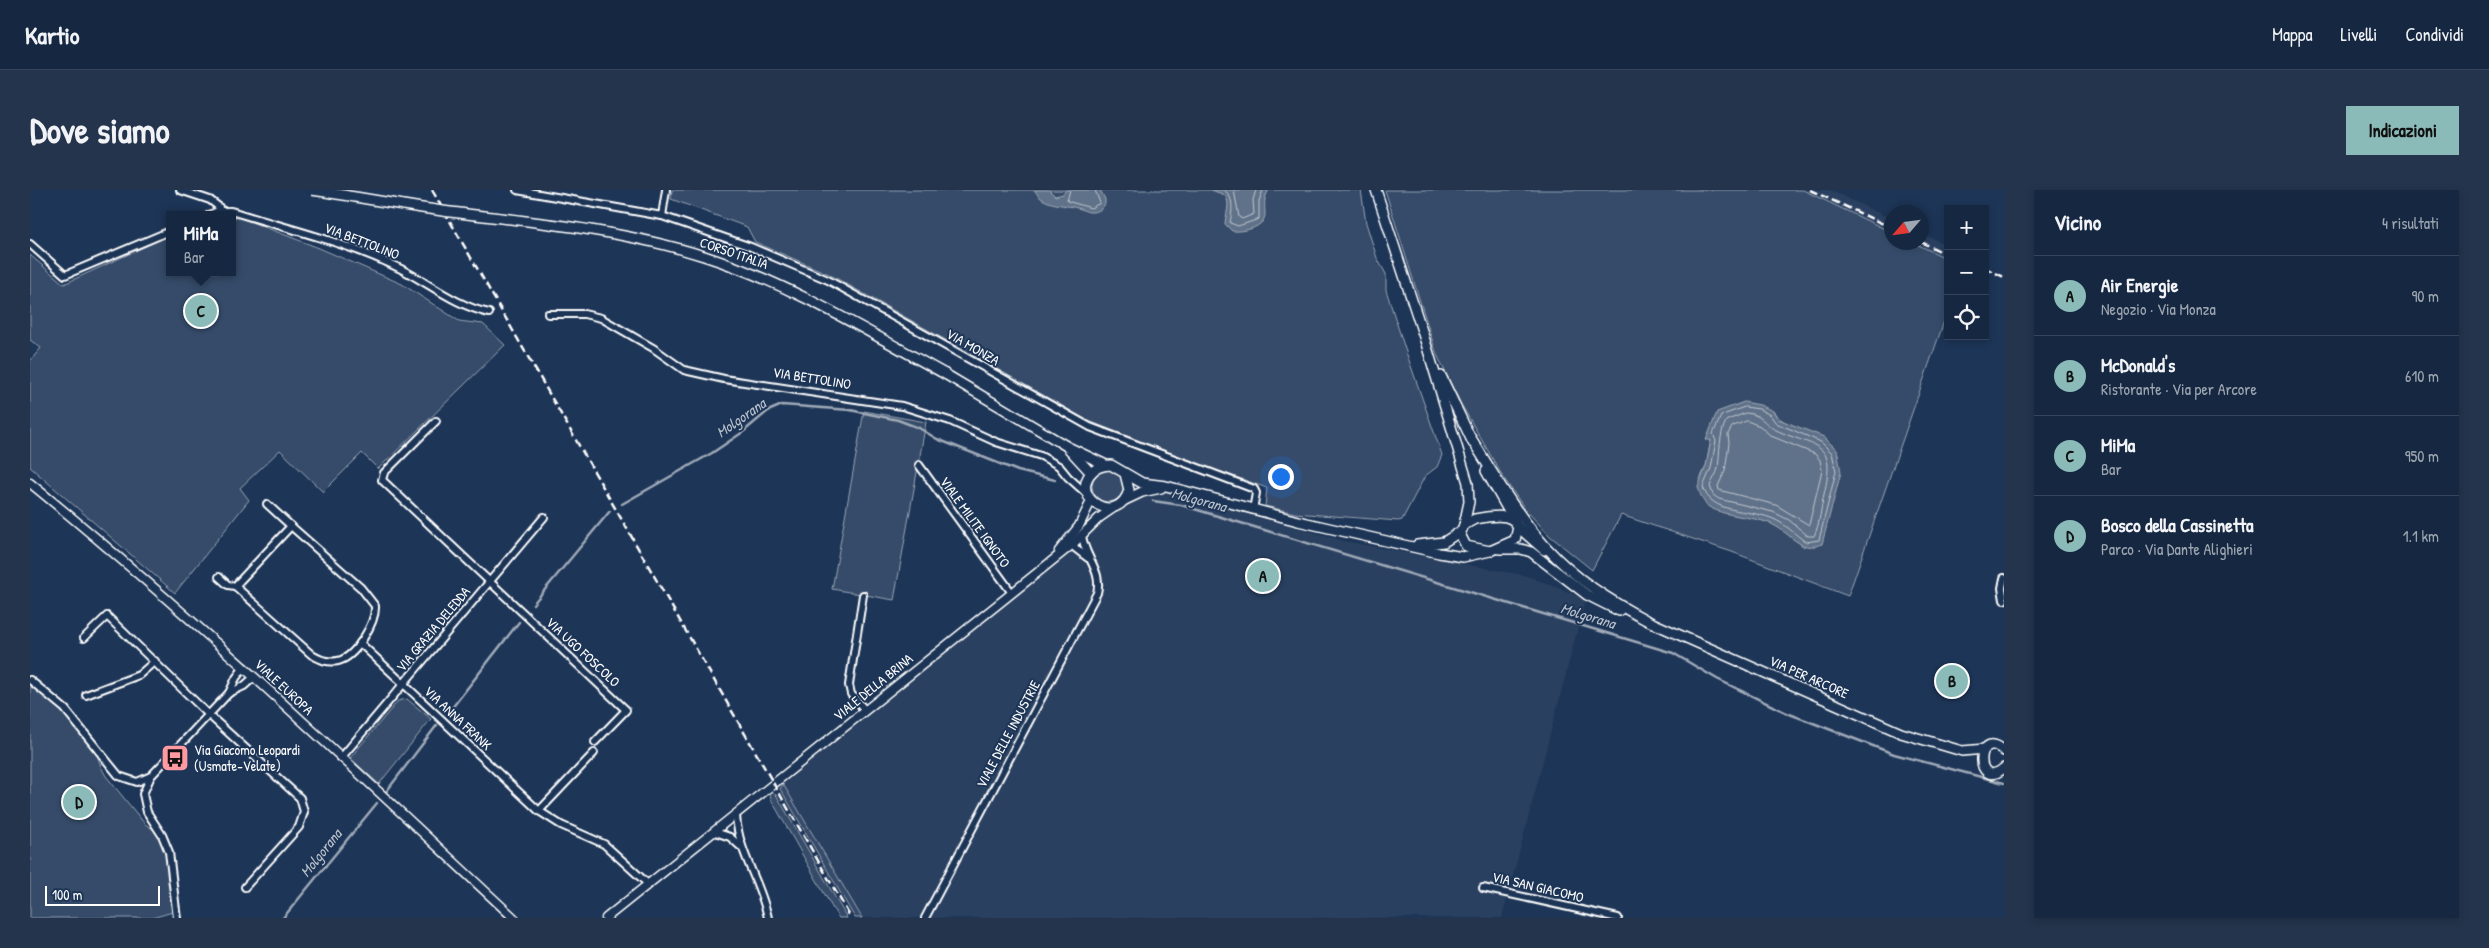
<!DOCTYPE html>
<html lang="it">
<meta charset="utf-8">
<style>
:root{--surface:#162841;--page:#23344c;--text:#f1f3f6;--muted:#9ea6b1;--line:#35445a;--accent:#8bbbb9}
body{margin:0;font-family:"Patrick Hand",sans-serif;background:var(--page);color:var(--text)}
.controls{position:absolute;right:15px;top:15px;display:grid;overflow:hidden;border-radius:0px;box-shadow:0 2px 8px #0003}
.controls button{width:45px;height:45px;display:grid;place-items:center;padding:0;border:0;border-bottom:1px solid var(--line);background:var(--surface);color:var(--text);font:25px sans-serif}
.compass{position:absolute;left:1854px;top:15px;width:45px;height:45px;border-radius:50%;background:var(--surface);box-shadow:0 2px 8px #0003;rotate:242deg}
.scale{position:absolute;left:15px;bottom:12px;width:115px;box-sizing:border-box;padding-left:5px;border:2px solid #fff;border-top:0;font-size:14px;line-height:18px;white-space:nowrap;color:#fff;-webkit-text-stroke:4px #1d3557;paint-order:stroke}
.you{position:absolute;left:1250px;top:286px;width:18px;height:18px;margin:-12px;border:4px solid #fff;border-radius:50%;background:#1a73e8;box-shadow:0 0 0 8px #1a73e833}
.badge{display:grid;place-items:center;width:32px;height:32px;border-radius:50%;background:var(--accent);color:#111;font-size:16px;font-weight:700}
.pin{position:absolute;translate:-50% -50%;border:2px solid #fff;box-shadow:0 1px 5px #0006}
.popup{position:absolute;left:136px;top:21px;width:70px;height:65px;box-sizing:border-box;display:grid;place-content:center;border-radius:0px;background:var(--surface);filter:drop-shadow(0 1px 4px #0005);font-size:16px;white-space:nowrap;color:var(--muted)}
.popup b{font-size:19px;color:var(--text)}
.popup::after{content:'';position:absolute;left:50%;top:100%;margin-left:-10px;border:10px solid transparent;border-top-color:var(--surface)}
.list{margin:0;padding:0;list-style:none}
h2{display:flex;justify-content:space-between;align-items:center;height:65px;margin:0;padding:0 20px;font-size:21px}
h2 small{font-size:16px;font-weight:400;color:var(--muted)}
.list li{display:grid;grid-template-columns:32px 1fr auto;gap:15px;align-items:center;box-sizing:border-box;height:80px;padding:0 20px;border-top:1px solid var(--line)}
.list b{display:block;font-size:19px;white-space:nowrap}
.list p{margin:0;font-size:16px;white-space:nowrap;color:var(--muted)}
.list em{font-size:16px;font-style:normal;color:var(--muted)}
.icon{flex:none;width:28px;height:28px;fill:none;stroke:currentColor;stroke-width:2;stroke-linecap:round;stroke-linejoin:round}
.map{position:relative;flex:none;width:1974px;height:728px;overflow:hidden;border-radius:0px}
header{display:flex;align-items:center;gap:30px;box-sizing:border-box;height:70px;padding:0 25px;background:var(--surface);border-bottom:1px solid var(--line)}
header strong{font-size:24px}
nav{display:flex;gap:28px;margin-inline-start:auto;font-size:18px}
.intro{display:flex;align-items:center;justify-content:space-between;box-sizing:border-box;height:120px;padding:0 30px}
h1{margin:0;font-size:35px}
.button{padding:12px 22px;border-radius:0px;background:var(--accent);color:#111;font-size:18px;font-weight:700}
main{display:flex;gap:30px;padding:0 30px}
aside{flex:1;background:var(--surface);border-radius:0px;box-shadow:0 2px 8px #0003}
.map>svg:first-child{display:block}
.built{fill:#2a4161}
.green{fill:#364b69;stroke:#9aa5b4;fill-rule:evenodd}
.water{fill:#617289;stroke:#a0aab8}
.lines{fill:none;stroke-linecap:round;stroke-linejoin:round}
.shore{stroke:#c0c7d0;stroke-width:1}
.stream{stroke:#a0aab8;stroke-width:2.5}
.minor-casing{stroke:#fff;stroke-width:10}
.tertiary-casing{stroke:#fff;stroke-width:11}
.secondary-casing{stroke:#fff;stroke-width:12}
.minor{stroke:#1d3557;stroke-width:6}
.tertiary{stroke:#1d3557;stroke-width:8}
.secondary{stroke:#1d3557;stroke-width:9}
.rail{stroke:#fff;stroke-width:2.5;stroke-dasharray:8 4;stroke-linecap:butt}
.secondary-bridge-casing{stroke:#fff;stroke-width:12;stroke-linecap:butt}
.secondary-bridge{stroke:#1d3557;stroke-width:9}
.labels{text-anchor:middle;stroke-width:4;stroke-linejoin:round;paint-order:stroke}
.street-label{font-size:14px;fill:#fff;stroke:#1d3557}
.poi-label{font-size:14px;fill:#fff;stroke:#1d3557;text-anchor:start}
.water-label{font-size:15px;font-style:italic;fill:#b8c0ca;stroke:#1d3557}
</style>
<header>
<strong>Kartio</strong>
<nav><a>Mappa</a><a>Livelli</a><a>Condividi</a></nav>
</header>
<div class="intro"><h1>Dove siamo</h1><a class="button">Indicazioni</a></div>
<main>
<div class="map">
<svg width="1974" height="728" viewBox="0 0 1974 728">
<rect width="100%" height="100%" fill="#1d3557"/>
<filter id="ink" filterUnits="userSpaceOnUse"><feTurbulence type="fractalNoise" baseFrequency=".02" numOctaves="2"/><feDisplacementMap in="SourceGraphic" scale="10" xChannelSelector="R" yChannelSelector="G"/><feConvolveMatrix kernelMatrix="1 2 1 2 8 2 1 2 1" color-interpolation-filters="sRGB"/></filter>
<g filter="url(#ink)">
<!-- built -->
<g class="built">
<polygon points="1773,0 1800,0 1861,29 1861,42"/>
<polygon points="1892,43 1918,56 1918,69 1884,53 1892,52"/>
<polygon points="1128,302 1156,306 1314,351 1497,386 1544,404 1555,411 1472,728 832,728 753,594 1034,368 1057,354 1063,341 1076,328 1111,306"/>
</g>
<!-- green -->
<g class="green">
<polygon points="642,0 1331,0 1336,33 1347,68 1356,84 1356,100 1375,159 1412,265 1407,277 1395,286 1372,330 1368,331 1265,323 1235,316 1237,298 1158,270 1059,231 799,84 725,52 717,37 641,9"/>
<path d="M1355,0H1773L1861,42L1862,52L1884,53L1918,69V120L1818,406L1702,362L1591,325L1562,380L1520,346L1495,319L1473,287L1431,214L1407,165ZM1743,221C1759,244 1796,237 1809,266L1774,357L1752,339L1738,332L1679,317L1670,289L1676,276L1681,249L1676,250Z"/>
<polygon points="190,25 203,25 289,58 372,94 429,131 453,134 475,155 348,279 332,263 293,302 250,260 210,298 219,310 145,403 0,277 0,171 11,158 0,150 0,65 34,94 140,45 140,82 202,82 202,25"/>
<polygon points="834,221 896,232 864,410 802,399"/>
<circle cx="1078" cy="296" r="16"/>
<path d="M0,490C16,503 56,534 63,553C68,565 69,575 76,586L115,634L132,645L135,653L146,721L122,728H0Z"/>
<polygon points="377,509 401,529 349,594 320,568 368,511"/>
<polygon points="753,594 832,728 825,728 754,605 750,599"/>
<polygon points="741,600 747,606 817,728 809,728 803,719 742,611 740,605"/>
</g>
<!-- water -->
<g class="water">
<path d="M1005,0H1019L1025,6L1033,4L1036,0H1070L1075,9V14C1072,19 1068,22 1062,22C1057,23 1053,19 1047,18C1034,14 1011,16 1005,0Z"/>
<path d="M1182,0H1239C1233,9 1235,14 1235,24C1235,38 1213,42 1202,41L1195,34C1195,27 1202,11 1194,5C1191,3 1185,2 1182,0Z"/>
<path d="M1714,212L1730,215L1743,221L1748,229L1794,247L1807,260L1811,282L1792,354C1769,364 1760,341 1739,333C1721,326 1696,327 1679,317C1673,313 1670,304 1668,297L1676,276L1681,250H1676L1687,222Z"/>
</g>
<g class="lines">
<!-- shore -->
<g class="shore">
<polyline points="1040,0 1037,11 1061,18 1070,13 1065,0"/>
<path d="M1194,0C1205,8 1202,22 1200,33L1208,36L1229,29V11L1233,0"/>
<polyline points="1204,0 1209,27 1212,29 1224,24 1223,10 1226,0"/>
<path d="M1715,217L1729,219L1740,225L1746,233L1791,252L1802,263L1806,281L1789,350L1776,352C1764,344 1755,333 1741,328C1718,319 1681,324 1673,297L1681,278L1686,251L1683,244L1691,226Z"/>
<path d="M1716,223C1734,225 1733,234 1746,240C1787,259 1807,250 1794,304C1791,317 1790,334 1784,346H1778L1759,330L1743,322L1689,309L1683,305L1680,296C1682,290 1687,284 1688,278C1690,262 1689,245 1696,231Z"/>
<polygon points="1717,231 1730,236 1741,246 1785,264 1790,270 1792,280 1779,335 1746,315 1689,300 1688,296 1695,281 1699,253 1698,244 1702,237"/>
</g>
<!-- stream -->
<g class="stream">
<polyline points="1123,311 1151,315 1643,463 1687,489 1757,523 1864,564 1974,593"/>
<polyline points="592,314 682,263 713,242 738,221 752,215 820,220 868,230 889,238 907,249 988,281 1025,290"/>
<polyline points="503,414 580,321"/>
<polyline points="418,523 489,432"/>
<polyline points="356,602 407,535"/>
<polyline points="253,728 347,613"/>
</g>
<defs>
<g id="minor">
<polyline points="150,0 180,10 189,17 188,21"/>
<polyline points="487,0 632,26 721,57 798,90 1060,237 1224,299 1226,303 1223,320"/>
<path d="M179,25L188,21H201C258,39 317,52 371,79C400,94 427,116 459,123"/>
<polyline points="632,26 636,0"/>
<polyline points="0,54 35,85 140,41"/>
<polyline points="518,124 554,124 571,128 623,158 654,180 694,189 872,216 920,231 966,252 1011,266 1029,276 1038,287 1057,304"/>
<polyline points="406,231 354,283 352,290 596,520 565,552"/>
<polyline points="889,275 982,403"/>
<polyline points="237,314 261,336"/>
<path d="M261,336L331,398L345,416C346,432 326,467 308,471C298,473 291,470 282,465L205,396Z"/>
<polyline points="1043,350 1045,358 1058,368"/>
<polyline points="189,387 198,395 205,396"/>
<polyline points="1974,388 1972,398 1974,410"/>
<polyline points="833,405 819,495 821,504 835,520"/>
<polyline points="54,448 77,426 179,525 270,608 274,622 269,637 215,697"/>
<polyline points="330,453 509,621 531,635 574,654 619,695"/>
<polyline points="0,490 35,519 89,586 107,592 121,586"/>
<polyline points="199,503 214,496 224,487"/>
<polyline points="56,505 109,485 125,471"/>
<polyline points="311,568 514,327"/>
<polyline points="509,621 564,563"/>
<path d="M706,625C708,663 731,692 738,728"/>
<polyline points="685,642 700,647 710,656"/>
<polyline points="1453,698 1588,728"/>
<polyline points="147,728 139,662 132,645 117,622 113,604 121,586 199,503 206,488 214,477"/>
<path d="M895,728L1067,403C1073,380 1053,366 1052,344"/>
</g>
<g id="tertiary">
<path d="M0,293C168,430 325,580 484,728"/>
<polyline points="1029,361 1049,336 1061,311"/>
<polyline points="576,728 982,403 1043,354 1069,328 1085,317"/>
</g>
<g id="secondary">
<polyline points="1346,0 1394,147 1438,293 1439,312 1434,335"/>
<polyline points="915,184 1038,257 1076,275"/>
<polyline points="1411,186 1443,253"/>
<path d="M1441,248C1464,285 1487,325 1516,357C1545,389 1580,411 1618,431L1871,543L1932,561L1955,559"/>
<polyline points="1039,259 1061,283"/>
<polyline points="1456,281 1483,329"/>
<path d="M1095,284L1099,300C1088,337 1041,309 1060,284C1066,277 1073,275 1081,275L1112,293L1136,296L1268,331L1409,363L1433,367L1460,361"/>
<polyline points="1095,310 1112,302 1131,298"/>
<path d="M1457,327C1469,326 1482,324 1488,337L1485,350L1460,361L1436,356L1430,344L1434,335L1445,329Z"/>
<polyline points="1488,337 1514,360"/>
<polyline points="1387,355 1414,352 1431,341"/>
<polyline points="1469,359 1491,359 1501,362 1557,405 1589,421"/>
<path d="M1974,561C1945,535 1944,603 1974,578"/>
</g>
</defs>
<!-- minor casing -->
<use href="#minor" class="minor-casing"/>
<!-- tertiary casing -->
<use href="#tertiary" class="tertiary-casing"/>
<!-- secondary casing -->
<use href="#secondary" class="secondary-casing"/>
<!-- minor -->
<use href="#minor" class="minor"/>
<!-- tertiary -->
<use href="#tertiary" class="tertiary"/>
<!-- secondary -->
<use href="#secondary" class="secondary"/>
<!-- rail -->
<g class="rail">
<polyline points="402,0 821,728"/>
<polyline points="1780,0 1862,38"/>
<polyline points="1891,52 1918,65"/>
<polyline points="1955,78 1974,87"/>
</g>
<defs>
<path id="secondary-bridge" d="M282,0C328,7 374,16 420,22C505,32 592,40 674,66C759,93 837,141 915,184"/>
</defs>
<!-- secondary-bridge casing -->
<use href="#secondary-bridge" class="secondary-bridge-casing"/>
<!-- secondary-bridge -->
<use href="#secondary-bridge" class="secondary-bridge"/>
</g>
</g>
<!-- icons -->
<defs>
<symbol id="bus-square" viewBox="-11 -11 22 22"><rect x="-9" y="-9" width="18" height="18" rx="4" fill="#ff9aa2" stroke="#1d3557"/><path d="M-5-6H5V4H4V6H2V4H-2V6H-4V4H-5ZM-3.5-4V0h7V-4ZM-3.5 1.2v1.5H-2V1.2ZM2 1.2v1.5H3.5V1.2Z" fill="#111"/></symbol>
</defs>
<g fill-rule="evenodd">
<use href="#bus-square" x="129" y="552" width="32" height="32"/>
</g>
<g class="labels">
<!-- street labels -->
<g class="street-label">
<text transform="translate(332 51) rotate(21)" y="5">VIA BETTOLINO</text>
<text transform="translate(704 63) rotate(19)" y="5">CORSO ITALIA</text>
<text transform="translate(943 157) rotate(30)" y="5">VIA MONZA</text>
<text transform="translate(782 188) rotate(9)" y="5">VIA BETTOLINO</text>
<text transform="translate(945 332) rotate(54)" y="5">VIALE MILITE IGNOTO</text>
<text transform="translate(403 439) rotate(-50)" y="5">VIA GRAZIA DELEDDA</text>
<text transform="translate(553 462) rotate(43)" y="5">VIA UGO FOSCOLO</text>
<text transform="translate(1779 487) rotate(24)" y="5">VIA PER ARCORE</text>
<text transform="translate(254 497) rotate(43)" y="5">VIALE EUROPA</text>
<text transform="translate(843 497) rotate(-39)" y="5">VIALE DELLA BRINA</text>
<text transform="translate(428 528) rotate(43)" y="5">VIA ANNA FRANK</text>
<text transform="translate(978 544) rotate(-62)" y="5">VIALE DELLE INDUSTRIE</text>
<text transform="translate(1508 697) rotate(13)" y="5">VIA SAN GIACOMO</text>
</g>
<!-- poi labels -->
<g class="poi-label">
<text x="164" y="565">Via Giacomo Leopardi<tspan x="164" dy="16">(Usmate-Velate)</tspan></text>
</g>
<!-- water labels -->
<g class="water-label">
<text transform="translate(711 228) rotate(-35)" y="5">Molgorana</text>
<text transform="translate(1169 310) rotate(15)" y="5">Molgorana</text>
<text transform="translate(1558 426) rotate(17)" y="5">Molgorana</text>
<text transform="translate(291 663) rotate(-51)" y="5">Molgorana</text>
</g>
</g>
</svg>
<div class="controls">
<button>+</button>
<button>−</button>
<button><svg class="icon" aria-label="locate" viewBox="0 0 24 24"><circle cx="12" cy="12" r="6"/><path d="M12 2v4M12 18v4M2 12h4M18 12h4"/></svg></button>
</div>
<svg class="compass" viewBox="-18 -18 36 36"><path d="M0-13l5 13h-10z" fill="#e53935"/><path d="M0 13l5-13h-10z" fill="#9ea6b1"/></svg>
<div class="scale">100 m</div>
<div class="you"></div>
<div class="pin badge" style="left:1233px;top:386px">A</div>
<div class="pin badge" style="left:1922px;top:491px">B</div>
<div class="pin badge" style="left:171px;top:121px">C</div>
<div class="popup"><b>MiMa</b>Bar</div>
<div class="pin badge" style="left:49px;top:612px">D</div>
</div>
<aside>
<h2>Vicino<small>4 risultati</small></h2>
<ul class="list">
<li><span class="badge">A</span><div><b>Air Energie</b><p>Negozio · Via Monza</p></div><em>90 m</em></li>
<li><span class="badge">B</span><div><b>McDonald's</b><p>Ristorante · Via per Arcore</p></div><em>610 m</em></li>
<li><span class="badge">C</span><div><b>MiMa</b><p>Bar</p></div><em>950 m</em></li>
<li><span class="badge">D</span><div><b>Bosco della Cassinetta</b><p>Parco · Via Dante Alighieri</p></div><em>1.1 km</em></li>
</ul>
</aside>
</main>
